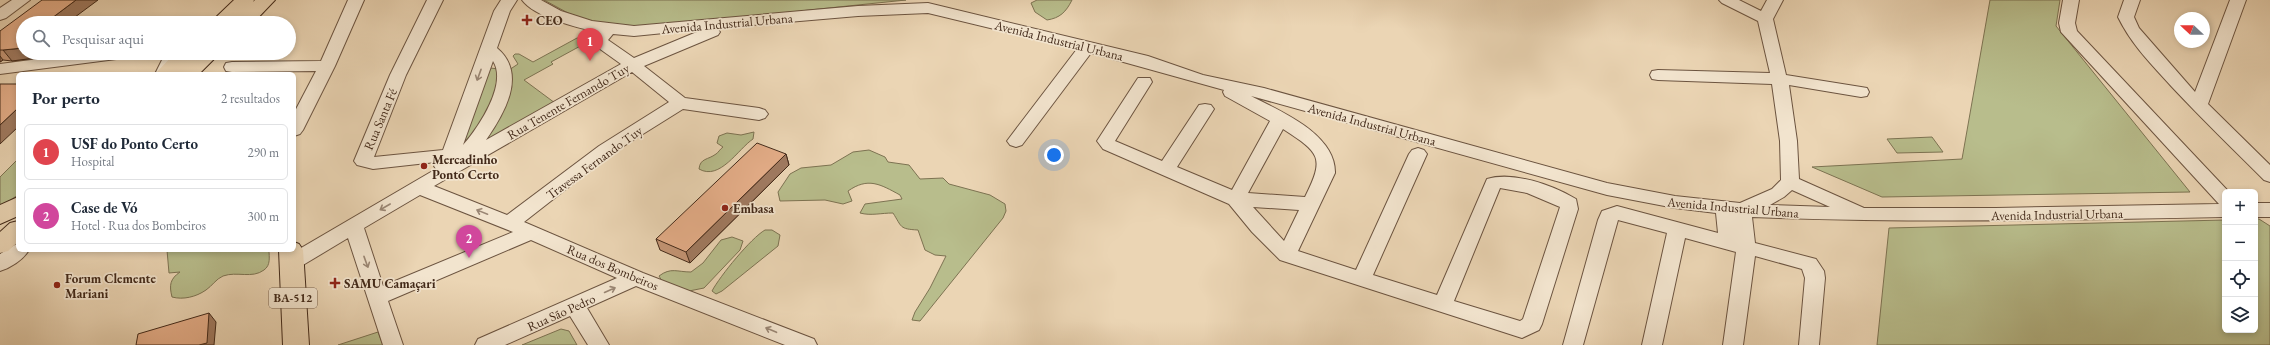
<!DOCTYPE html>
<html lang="pt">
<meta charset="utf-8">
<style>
:root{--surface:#fff;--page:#f2f2f3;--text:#1f2937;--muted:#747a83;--line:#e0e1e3;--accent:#2563eb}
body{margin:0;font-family:"EB Garamond",serif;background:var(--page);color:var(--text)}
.controls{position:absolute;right:12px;bottom:12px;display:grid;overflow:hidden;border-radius:6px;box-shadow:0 2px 6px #0003}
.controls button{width:36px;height:36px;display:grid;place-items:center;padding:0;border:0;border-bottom:1px solid var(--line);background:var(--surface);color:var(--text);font:20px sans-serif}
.compass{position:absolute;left:2174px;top:12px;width:36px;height:36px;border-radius:50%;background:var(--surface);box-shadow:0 2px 6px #0003;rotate:292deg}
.you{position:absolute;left:1054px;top:155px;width:14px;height:14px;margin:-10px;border:3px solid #fff;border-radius:50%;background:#1a73e8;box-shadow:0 0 0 6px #1a73e833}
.badge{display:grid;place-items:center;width:26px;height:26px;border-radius:50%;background:var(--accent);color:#fff;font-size:13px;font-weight:700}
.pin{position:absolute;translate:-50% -33px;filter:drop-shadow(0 1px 2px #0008)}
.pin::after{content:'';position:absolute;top:21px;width:14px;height:12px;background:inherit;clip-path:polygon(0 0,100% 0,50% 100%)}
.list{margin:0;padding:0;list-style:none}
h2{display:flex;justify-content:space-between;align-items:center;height:52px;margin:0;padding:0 16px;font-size:17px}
h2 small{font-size:13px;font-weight:400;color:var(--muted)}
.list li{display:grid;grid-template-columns:26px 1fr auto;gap:12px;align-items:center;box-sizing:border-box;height:56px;margin:0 8px 8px;padding:0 8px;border:1px solid var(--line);border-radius:6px}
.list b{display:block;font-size:15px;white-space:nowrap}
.list p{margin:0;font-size:13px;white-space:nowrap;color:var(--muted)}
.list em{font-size:13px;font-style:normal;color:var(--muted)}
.icon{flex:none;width:22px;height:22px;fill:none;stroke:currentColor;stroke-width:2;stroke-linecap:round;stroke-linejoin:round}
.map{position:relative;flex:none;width:2270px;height:345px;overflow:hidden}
.search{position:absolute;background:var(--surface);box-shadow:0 2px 6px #0003;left:16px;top:16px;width:280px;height:44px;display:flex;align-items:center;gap:10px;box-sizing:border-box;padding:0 14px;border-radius:22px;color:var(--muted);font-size:15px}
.panel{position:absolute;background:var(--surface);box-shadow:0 2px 6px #0003;left:16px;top:72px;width:280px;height:180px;border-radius:6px}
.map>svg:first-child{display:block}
.green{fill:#b8bd8c;stroke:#7d7352}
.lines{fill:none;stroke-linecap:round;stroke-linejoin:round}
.minor-casing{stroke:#6c5440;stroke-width:2}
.major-casing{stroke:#422919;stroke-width:2}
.minor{fill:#f2e4ce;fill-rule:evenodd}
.major{fill:#ebd5b4;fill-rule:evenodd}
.wall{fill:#c59676;stroke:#422919}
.shaded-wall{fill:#a07a60;stroke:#422919}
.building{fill:#e5ae89;stroke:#422919}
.oneway{stroke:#9a8674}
.poi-dot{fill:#8f2418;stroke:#f2e4ce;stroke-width:1.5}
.labels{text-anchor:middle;stroke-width:3.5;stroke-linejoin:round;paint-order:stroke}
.shield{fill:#f2e4ce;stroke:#77614f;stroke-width:1}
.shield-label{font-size:12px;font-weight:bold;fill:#422919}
.poi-label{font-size:13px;font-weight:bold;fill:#422919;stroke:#f2e4ce;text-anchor:start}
.street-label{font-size:13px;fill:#422919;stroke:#f2e4ce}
</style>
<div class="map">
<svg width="2270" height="345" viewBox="0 0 2270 345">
<rect width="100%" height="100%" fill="#ebd5b4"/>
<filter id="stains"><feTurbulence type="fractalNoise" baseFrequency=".005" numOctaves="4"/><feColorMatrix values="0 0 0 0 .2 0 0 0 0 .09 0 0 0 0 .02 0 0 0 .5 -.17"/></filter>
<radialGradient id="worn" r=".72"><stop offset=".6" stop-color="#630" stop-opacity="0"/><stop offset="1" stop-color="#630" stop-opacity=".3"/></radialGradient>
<!-- green -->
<g class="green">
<polygon points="544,0 906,0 645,27 593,22 568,13"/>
<path d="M1037,0H1072C1066,12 1060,18 1047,20L1035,12L1031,3Z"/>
<polygon points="1990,0 2060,0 2056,26 2190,192 1882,197 1812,167 1962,159"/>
<polygon points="577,38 595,38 551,62 553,64 524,80 555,103 470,153 458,151 490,68 509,70 518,64 513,56 515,54 519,54 533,62"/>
<path d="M754,132L753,139C738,149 720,181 699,169C700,158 708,160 716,154C718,153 720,149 723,147L717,143L719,136L727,133L741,135Z"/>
<polygon points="1932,137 1943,152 1897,153 1887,139"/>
<path d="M869,150L885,157L888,162L909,165L920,179L943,178L949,184L990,195L1005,204L1006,211L1003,218L920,321L912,320L915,312L930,288L946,256L935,255L925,250L918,230C899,229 902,227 893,213C881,213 871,216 860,213L865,204L902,199L900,195C880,184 868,177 848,191L852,201L843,204L825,200L780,201L778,192L790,174L801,168L831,165L853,152Z"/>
<polygon points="18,159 18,195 0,207 0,177"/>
<polygon points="2255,219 2259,219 2270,226 2270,345 1877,345 1889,228 2225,220 2225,330 2255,330"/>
<path d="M765,230H772L780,235L778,246L722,291L716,294L712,291C720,276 751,238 765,230Z"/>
<path d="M732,237L743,241L740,250L704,288L684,292L665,286L659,276C671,267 677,272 691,272L703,263L721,240Z"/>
<path d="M167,250H269C269,257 271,265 264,270C252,279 237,271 223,276C216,279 212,286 206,290C196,297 183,300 172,297C169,285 170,279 180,272L169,273Z"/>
<polygon points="561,329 569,331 577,345 522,345"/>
<polygon points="378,332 383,345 338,345"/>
</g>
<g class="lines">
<defs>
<g id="minor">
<polygon points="12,0 30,0 6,18 0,20 0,8"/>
<polygon points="348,0 364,0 335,66 303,130 300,134 294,136 294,113 316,71 232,72 226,71 224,67 226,63 232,62 321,61"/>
<path d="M427,0H443L406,75L374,157L443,150L494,11L501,0H517L510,11L497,48C528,74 504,114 486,140L621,64L593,44L591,41L598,32C578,28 534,17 522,0H541L561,11L592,21L634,26L858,6L928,3L1148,56L1203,75L1264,88L1607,183L1675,196L1740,203L1772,189L1781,180L1780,141L1772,84L1658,80L1652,79L1650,75L1652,71L1658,70L1770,73L1758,21L1722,3L1719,0H1739L1761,11L1767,0H1783L1773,19L1786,75L1861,87L1867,88L1869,92L1867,96L1861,97L1789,85L1797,141L1799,179L1864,208H1996L2219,204L2061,32L2059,23L2063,0H2079L2075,23L2077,31L2229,192H2225V217C2067,220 1910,223 1752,217L1755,243L1816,259L1824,271L1825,278L1819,345H1799L1805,278L1802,269L1755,256L1743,345H1723L1736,252L1685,238L1662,345H1642L1667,233L1618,220L1583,345H1563L1598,220L1602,211L1617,206L1718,233L1716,213L1675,208L1607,195L1251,96C1280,111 1336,134 1335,173L1298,251L1356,270L1409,154L1412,150L1418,148L1424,150L1427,154L1373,275L1437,295L1487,179C1513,171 1553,185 1576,199L1578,209L1542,324L1539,330L1522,338L1280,260L1252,232L1229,204L1103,149L1097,141L1138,78H1150L1152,82L1115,141L1162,161L1199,105L1205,104L1211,105L1214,109L1177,167L1232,190L1270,121L1225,96L1223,92L1224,90L1091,53L1022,145L1016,147L1010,145L1007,141L1010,137L1077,49L928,13L858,16L717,28L720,32L718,35L644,66L685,98L759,108L765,110L768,114L765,118L759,120L683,109L611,154L524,222L643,273L814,339L817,345H785L636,286L587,308L609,345H588L570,316L505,345H475L478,339L617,278L531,240L388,301L403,345H383L348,238L298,268L291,270L284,268L281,263L284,258L436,169L434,166L436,162L373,169L357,165L354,161L390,75ZM704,29L634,58L608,40L613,34L634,36ZM493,61C508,84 478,128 463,145ZM632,72L669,102L599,146L507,215L434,186ZM1283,129C1320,153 1325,157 1305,197L1248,193ZM1500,188L1527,193L1560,207L1523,319L1520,321L1454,301ZM1792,190L1830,207L1770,205L1784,197ZM420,195L513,232L383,286L364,228ZM1253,207L1299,210L1284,241Z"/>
<path d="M2124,0H2140L2134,17L2139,28L2195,92L2230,0H2246L2208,104L2270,165V182L2264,180C2233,149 2202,119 2172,87C2152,65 2131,44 2118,17Z"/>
<polygon points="85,53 132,53 130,57 124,58 0,74 0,64"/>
<polygon points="157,53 178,53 180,56 171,74 155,74 163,58"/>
<rect x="2255" y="203" width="15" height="14"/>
<path d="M18,243V250H29C23,260 10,268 0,271V254Z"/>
</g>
<g id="major">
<polygon points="234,0 254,0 253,2 255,0 275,0 253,23 232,23 235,20 231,23 210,23"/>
<polygon points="175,53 197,53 195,56 198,53 220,53 199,74 155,74"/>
<polygon points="18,197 18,216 0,224 0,205"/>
<polygon points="18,221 18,242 8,251 0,253 0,232 10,223"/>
<polygon points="294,242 299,244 303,250 309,345 283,345 279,250 294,250"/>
</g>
</defs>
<!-- minor casing -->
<use href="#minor" class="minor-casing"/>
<!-- major casing -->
<use href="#major" class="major-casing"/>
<!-- minor -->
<use href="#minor" class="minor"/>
<!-- major -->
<use href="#major" class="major"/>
</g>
<!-- wall -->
<g class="wall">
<polygon points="0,31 23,53 73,53 12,61 3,60 0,62"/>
<polygon points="786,154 789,165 690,263 660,250 656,239"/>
</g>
<!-- shaded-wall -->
<g class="shaded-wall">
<polygon points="76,0 98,0 67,23 52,18"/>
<polygon points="23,48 23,53 73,53 12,61 3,50"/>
<polygon points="0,56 3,60 0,62"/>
<polygon points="18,108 18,127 0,144 0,125"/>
<polygon points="786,154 789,165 690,263 686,252"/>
<polygon points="209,313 216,322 214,345 199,345"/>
</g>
<!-- building -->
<g class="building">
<polygon points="42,0 76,0 52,18 68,23 23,23 23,48 3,50 0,50 0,31"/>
<polygon points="0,84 18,84 18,108 0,125"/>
<polygon points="757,143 786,154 686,252 656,239"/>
<polygon points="209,313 207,343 199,345 136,345 138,334"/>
</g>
<!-- one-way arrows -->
<defs><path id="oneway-shaft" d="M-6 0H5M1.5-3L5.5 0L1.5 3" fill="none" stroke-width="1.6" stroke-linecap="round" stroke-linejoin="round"/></defs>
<g class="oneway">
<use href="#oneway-shaft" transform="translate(479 75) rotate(110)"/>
<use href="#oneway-shaft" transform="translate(385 207) rotate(150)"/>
<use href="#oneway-shaft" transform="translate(482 212) rotate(-158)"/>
<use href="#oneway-shaft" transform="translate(366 262) rotate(70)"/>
<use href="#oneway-shaft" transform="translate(610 290) rotate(-24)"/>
<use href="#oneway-shaft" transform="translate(771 330) rotate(-157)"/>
</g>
<!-- markers -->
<g class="poi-dot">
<path d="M525 14h4v4h4v4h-4v4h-4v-4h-4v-4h4z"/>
<circle cx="424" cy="166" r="4"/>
<circle cx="725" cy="208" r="4"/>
<path d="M333 277h4v4h4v4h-4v4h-4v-4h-4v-4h4z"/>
<circle cx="57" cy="285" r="4"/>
</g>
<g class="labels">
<!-- shield labels -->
<rect class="shield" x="269" y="288" width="48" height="20" rx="3"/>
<g class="shield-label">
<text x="293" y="302">BA-512</text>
</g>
<!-- poi labels -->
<g class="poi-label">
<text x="536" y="25">CEO</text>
<text x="432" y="164">Mercadinho<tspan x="432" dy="15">Ponto Certo</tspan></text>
<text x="733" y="213">Embasa</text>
<text x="65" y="283">Forum Clemente<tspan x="65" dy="15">Mariani</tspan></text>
<text x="344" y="288">SAMU Camaçari</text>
</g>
<!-- street labels -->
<g class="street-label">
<text transform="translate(727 23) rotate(-5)" y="5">Avenida Industrial Urbana</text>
<text transform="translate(1059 40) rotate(14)" y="5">Avenida Industrial Urbana</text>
<text transform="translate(568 101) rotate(-30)" y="5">Rua Tenente Fernando Tuy</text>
<text transform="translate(380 119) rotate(-67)" y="5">Rua Santa Fé</text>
<text transform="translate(1372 124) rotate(15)" y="5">Avenida Industrial Urbana</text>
<text transform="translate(594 162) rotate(-36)" y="5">Travessa Fernando Tuy</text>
<text transform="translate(1733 207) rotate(5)" y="5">Avenida Industrial Urbana</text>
<text transform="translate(2057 214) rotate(-1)" y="5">Avenida Industrial Urbana</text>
<text transform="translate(613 267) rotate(23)" y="5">Rua dos Bombeiros</text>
<text transform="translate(561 312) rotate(-24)" y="5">Rua São Pedro</text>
</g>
</g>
<rect width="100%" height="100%" filter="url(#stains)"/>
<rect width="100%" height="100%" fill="url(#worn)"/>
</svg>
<div class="controls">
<button>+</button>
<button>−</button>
<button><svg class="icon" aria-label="locate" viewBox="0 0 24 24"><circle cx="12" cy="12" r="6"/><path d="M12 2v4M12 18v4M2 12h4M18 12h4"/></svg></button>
<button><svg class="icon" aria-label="layers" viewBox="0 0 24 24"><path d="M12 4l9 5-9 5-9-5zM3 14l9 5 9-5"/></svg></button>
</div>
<svg class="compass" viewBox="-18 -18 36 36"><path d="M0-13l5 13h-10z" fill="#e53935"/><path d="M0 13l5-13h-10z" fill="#747a83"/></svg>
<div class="you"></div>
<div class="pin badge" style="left:590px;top:61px;background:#e0444e">1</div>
<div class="pin badge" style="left:469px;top:258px;background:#d1479c">2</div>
<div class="search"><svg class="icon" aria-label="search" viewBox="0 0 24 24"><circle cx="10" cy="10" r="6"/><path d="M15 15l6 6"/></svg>Pesquisar aqui</div>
<section class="panel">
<h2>Por perto<small>2 resultados</small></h2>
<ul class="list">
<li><span class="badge" style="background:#e0444e">1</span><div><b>USF do Ponto Certo</b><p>Hospital</p></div><em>290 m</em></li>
<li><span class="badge" style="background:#d1479c">2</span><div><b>Case de Vó</b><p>Hotel · Rua dos Bombeiros</p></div><em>300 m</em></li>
</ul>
</section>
</div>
